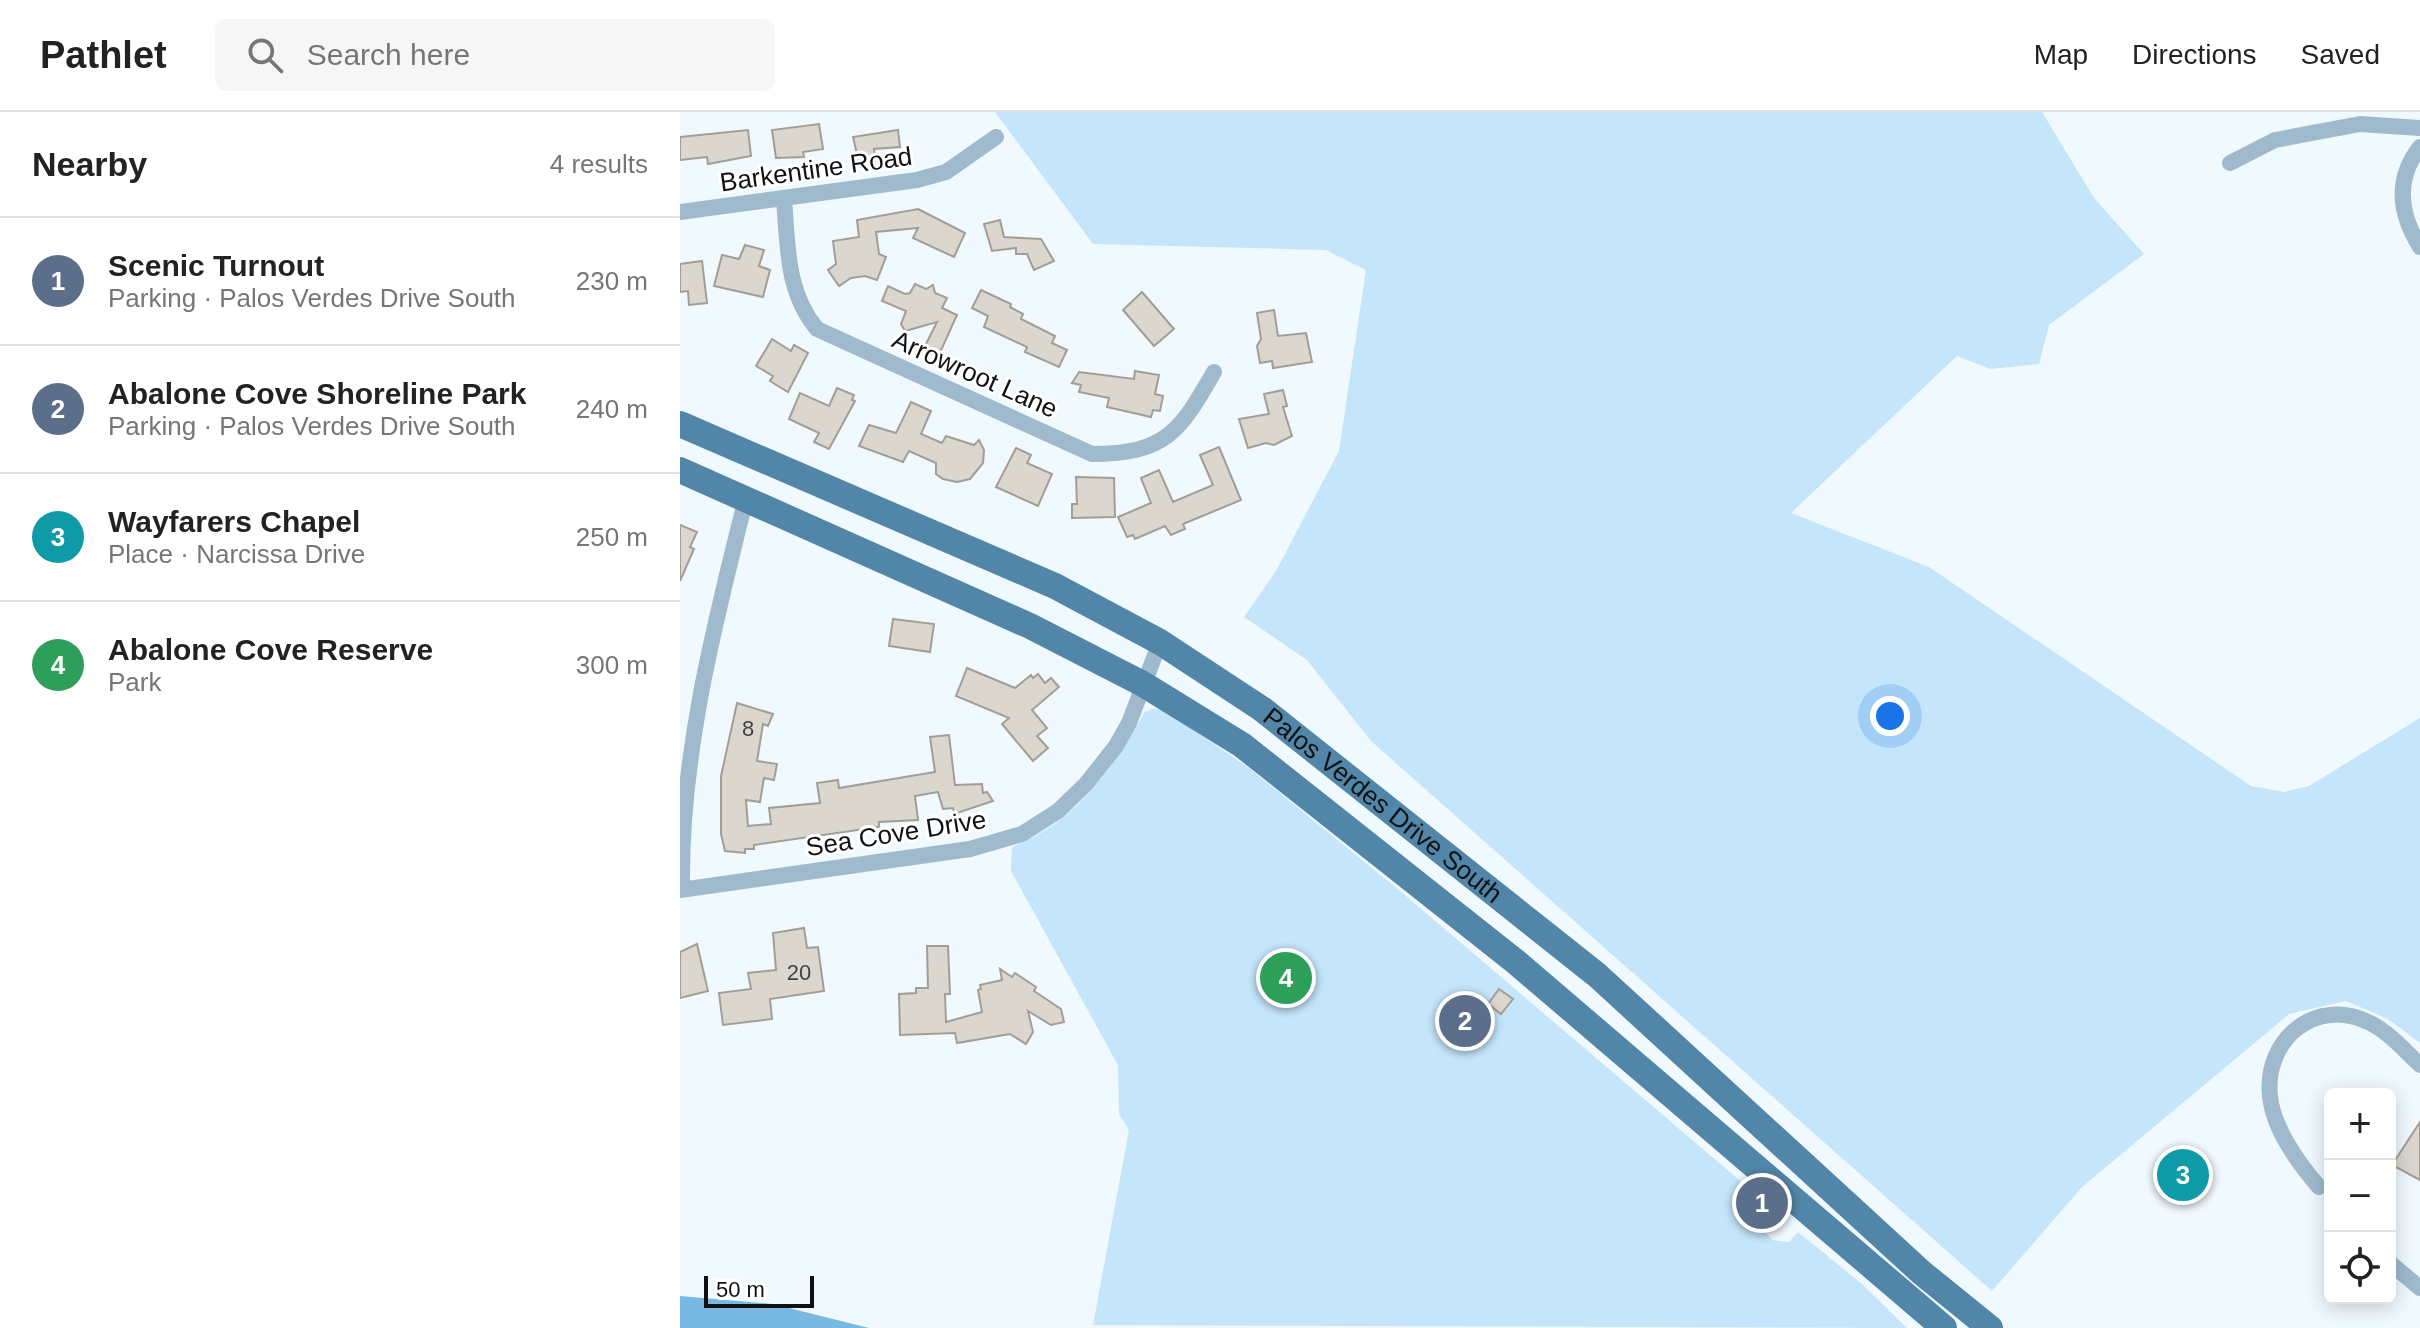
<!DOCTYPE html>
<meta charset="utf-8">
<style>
:root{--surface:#fff;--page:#f6f6f6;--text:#222;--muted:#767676;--line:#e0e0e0;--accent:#6d5425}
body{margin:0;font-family:Helvetica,sans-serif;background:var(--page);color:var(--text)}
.controls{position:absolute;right:24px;bottom:24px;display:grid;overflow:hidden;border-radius:12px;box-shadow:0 4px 20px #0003}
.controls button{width:72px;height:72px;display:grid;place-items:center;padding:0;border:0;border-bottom:2px solid var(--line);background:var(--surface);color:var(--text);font:40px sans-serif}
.scale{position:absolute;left:24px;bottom:20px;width:110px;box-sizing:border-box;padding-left:8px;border:4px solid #0f1113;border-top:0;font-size:22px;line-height:28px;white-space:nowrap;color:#0f1113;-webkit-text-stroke:6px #fff;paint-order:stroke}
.you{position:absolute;left:1210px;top:604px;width:28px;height:28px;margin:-20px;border:6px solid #fff;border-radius:50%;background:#1a73e8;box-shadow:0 0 0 12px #1a73e833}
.badge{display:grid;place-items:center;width:52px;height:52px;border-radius:50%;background:var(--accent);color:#fff;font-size:26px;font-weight:700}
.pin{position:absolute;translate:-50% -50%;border:4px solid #fff;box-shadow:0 2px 8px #0006}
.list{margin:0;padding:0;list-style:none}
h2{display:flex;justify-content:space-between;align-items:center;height:104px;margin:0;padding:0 32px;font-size:34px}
h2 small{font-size:26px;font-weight:400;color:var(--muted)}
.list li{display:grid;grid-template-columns:52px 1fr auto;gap:24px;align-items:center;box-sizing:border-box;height:128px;padding:0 32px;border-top:2px solid var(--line)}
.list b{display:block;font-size:30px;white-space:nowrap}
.list p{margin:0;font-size:26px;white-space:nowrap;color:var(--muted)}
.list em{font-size:26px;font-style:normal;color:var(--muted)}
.icon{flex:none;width:44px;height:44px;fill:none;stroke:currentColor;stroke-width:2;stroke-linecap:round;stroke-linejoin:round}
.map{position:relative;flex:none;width:1740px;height:1216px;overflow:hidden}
header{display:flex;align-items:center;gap:48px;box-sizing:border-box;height:112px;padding:0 40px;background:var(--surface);border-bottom:2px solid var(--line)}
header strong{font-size:38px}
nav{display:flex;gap:44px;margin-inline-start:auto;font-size:28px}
.search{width:560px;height:72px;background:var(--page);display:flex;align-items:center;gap:20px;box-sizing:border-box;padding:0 28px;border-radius:12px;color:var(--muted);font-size:30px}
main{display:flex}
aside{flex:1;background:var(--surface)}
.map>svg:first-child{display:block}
.green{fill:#c5e5fa}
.water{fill:#78b9e3}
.building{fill:#dbd7cf;stroke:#a29e96;stroke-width:2}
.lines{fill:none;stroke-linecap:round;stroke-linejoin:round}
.minor{stroke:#9fbacd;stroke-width:16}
.primary{stroke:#5186a8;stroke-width:26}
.labels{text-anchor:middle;stroke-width:6;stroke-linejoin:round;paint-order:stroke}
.number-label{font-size:22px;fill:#424242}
.street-label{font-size:26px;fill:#0f1113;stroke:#fff}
</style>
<header>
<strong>Pathlet</strong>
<div class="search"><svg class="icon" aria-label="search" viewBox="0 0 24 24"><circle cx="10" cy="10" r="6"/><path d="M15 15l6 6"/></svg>Search here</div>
<nav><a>Map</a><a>Directions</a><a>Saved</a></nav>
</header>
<main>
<aside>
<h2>Nearby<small>4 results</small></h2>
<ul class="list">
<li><span class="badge" style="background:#5c6f8a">1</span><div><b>Scenic Turnout</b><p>Parking · Palos Verdes Drive South</p></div><em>230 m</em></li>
<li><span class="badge" style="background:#5c6f8a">2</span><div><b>Abalone Cove Shoreline Park</b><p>Parking · Palos Verdes Drive South</p></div><em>240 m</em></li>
<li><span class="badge" style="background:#0f9aa8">3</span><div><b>Wayfarers Chapel</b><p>Place · Narcissa Drive</p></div><em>250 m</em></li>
<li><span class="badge" style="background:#2e9e5b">4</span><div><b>Abalone Cove Reserve</b><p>Park</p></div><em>300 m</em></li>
</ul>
</aside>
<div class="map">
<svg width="1740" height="1216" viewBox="0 0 1740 1216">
<rect width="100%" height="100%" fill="#f0f9fe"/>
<!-- green -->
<g class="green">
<polygon points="315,0 1362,0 1414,86 1464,142 1369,213 1359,252 1311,257 1277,244 1111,401 1249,455 1571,674 1604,680 1629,674 1740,606 1740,931 1708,907 1666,889 1609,902 1401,1076 1312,1179 691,629 627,548 564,505 596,459 659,339 686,158 646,138 413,132"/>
<path d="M471,597H483L569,656L719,778L1065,1073L1070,1107L1093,1128L1109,1130L1118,1120L1182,1172L1227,1216L413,1213L449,1018L439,1002L438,953L331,759L332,735C397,709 431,658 465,600Z"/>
</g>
<!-- water -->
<polygon class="water" points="0,1184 93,1192 189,1216 0,1216"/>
<!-- building -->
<g class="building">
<polygon points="139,12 143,37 123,40 124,45 96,46 92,18"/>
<polygon points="68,18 71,44 28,52 27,45 0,48 0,25"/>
<polygon points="218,18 220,35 194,37 195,50 179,51 173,25"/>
<polygon points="238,97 285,121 274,145 233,126 238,116 196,120 199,142 206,145 197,168 185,164 171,166 159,174 148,158 156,152 153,129 179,125 177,108"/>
<polygon points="320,108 324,125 361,127 374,149 354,158 347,142 336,142 336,136 312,139 304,112"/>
<polygon points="65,133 84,138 79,154 90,158 83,185 34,174 42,143 59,147"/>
<polygon points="22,149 27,191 9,193 8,179 0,180 0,152"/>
<polygon points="235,172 246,177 253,173 255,181 267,186 262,196 277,203 258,245 243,238 257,210 225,219 221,212 226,199 202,189 208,174 225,182 230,181"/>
<polygon points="301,178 331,192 330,195 343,202 341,207 375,224 372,231 387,238 379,255 345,240 347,235 304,215 308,204 292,196"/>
<polygon points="462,180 494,217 474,234 443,198"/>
<polygon points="594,198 598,224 626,221 632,250 593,256 592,249 580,251 577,234 581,227 577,201"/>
<polygon points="92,227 111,239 114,233 128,241 108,280 90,269 93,264 76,254"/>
<polygon points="455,259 479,263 475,282 483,284 480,299 473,298 471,305 427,295 429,286 399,280 401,273 392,271 399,260 454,267"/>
<polygon points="157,276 174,283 172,288 175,289 149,337 134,330 139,321 109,307 120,281 149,294"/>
<polygon points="603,278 607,294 603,295 612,324 594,333 586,331 568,336 559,307 589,302 584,282"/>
<polygon points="231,290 251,299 241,322 262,331 266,324 294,333 299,328 304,338 303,351 290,367 277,370 263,367 256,362 256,351 229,339 223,350 179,334 189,313 216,321"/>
<polygon points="539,335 561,388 503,412 505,417 491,423 485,414 455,427 453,423 447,425 438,405 471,391 461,366 479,358 493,390 533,373 520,343"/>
<polygon points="336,336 351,343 347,351 372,362 358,394 316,375"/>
<polygon points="396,365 434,366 435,405 392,406 392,392 397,392"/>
<polygon points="0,413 17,420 10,435 14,437 0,469"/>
<polygon points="213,507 254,512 250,540 209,534"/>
<polygon points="287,556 335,576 351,563 353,566 358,562 365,571 371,566 379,575 352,598 367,616 357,624 368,636 353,649 322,612 329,606 276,584"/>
<polygon points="57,591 93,602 88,614 83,612 77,649 97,652 94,668 84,666 80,690 66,688 68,714 91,712 89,696 140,691 137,671 158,668 159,676 255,660 250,625 269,623 275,673 302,672 303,681 307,680 313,689 274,702 273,696 263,697 258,680 235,684 238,708 199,710 199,715 74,733 74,737 65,737 65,741 45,739 41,722 41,664"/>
<polygon points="124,816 127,836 138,835 144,879 90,887 92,907 43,913 39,881 71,877 68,861 96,858 93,821"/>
<polygon points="17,832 28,879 0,886 0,840"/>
<polygon points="247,834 268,834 270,882 265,882 266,910 302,900 298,878 301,877 300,873 322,868 320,857 332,865 335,861 356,875 354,879 381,897 384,910 371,913 348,899 353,920 346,932 330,922 277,931 275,921 220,923 219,882 236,881 236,876 248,876"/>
<polygon points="819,877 833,887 821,902 808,892"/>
<polygon points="1740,1010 1740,1068 1712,1053"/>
</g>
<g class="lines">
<!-- minor -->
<g class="minor">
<path d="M1740,35C1715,67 1719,101 1740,135"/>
<polyline points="1550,51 1595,28 1680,12 1740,16"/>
<path d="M104,88C108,134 106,180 137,217L412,342C486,342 500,319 534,260"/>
<polyline points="0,100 237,68 266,60 316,25"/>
<path d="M2,777C0,645 34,514 66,386"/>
<polyline points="0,778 290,737 342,722 378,699 406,672 436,634 449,611 480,530"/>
<path d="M1639,1075C1619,1052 1593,1016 1590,984C1584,927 1636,885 1688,910C1708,919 1725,939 1740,953"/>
<polyline points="1710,1151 1740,1176"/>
</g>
<!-- primary -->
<g class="primary">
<path id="s1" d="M0,312L375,474L480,530L582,597L917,863L1242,1161L1310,1216"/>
<polyline points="0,358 350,514 463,572 562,633 836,850 1264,1216"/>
</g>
</g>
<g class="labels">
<!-- number labels -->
<g class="number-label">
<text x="68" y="624">8</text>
<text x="119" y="868">20</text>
</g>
<!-- street labels -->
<g class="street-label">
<text transform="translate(136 57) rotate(-8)" y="9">Barkentine Road</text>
<text transform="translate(295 262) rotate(24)" y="9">Arrowroot Lane</text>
<text dy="9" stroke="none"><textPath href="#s1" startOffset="804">Palos Verdes Drive South</textPath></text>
<text transform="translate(216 721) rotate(-9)" y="9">Sea Cove Drive</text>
</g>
</g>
</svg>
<div class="controls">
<button>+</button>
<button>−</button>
<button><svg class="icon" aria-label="locate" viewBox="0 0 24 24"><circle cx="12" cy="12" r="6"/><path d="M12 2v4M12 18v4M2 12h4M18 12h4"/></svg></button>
</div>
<div class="scale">50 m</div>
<div class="you"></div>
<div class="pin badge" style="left:1082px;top:1091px;background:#5c6f8a">1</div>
<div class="pin badge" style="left:785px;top:909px;background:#5c6f8a">2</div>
<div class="pin badge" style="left:1503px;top:1063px;background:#0f9aa8">3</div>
<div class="pin badge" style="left:606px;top:866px;background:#2e9e5b">4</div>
</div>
</main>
